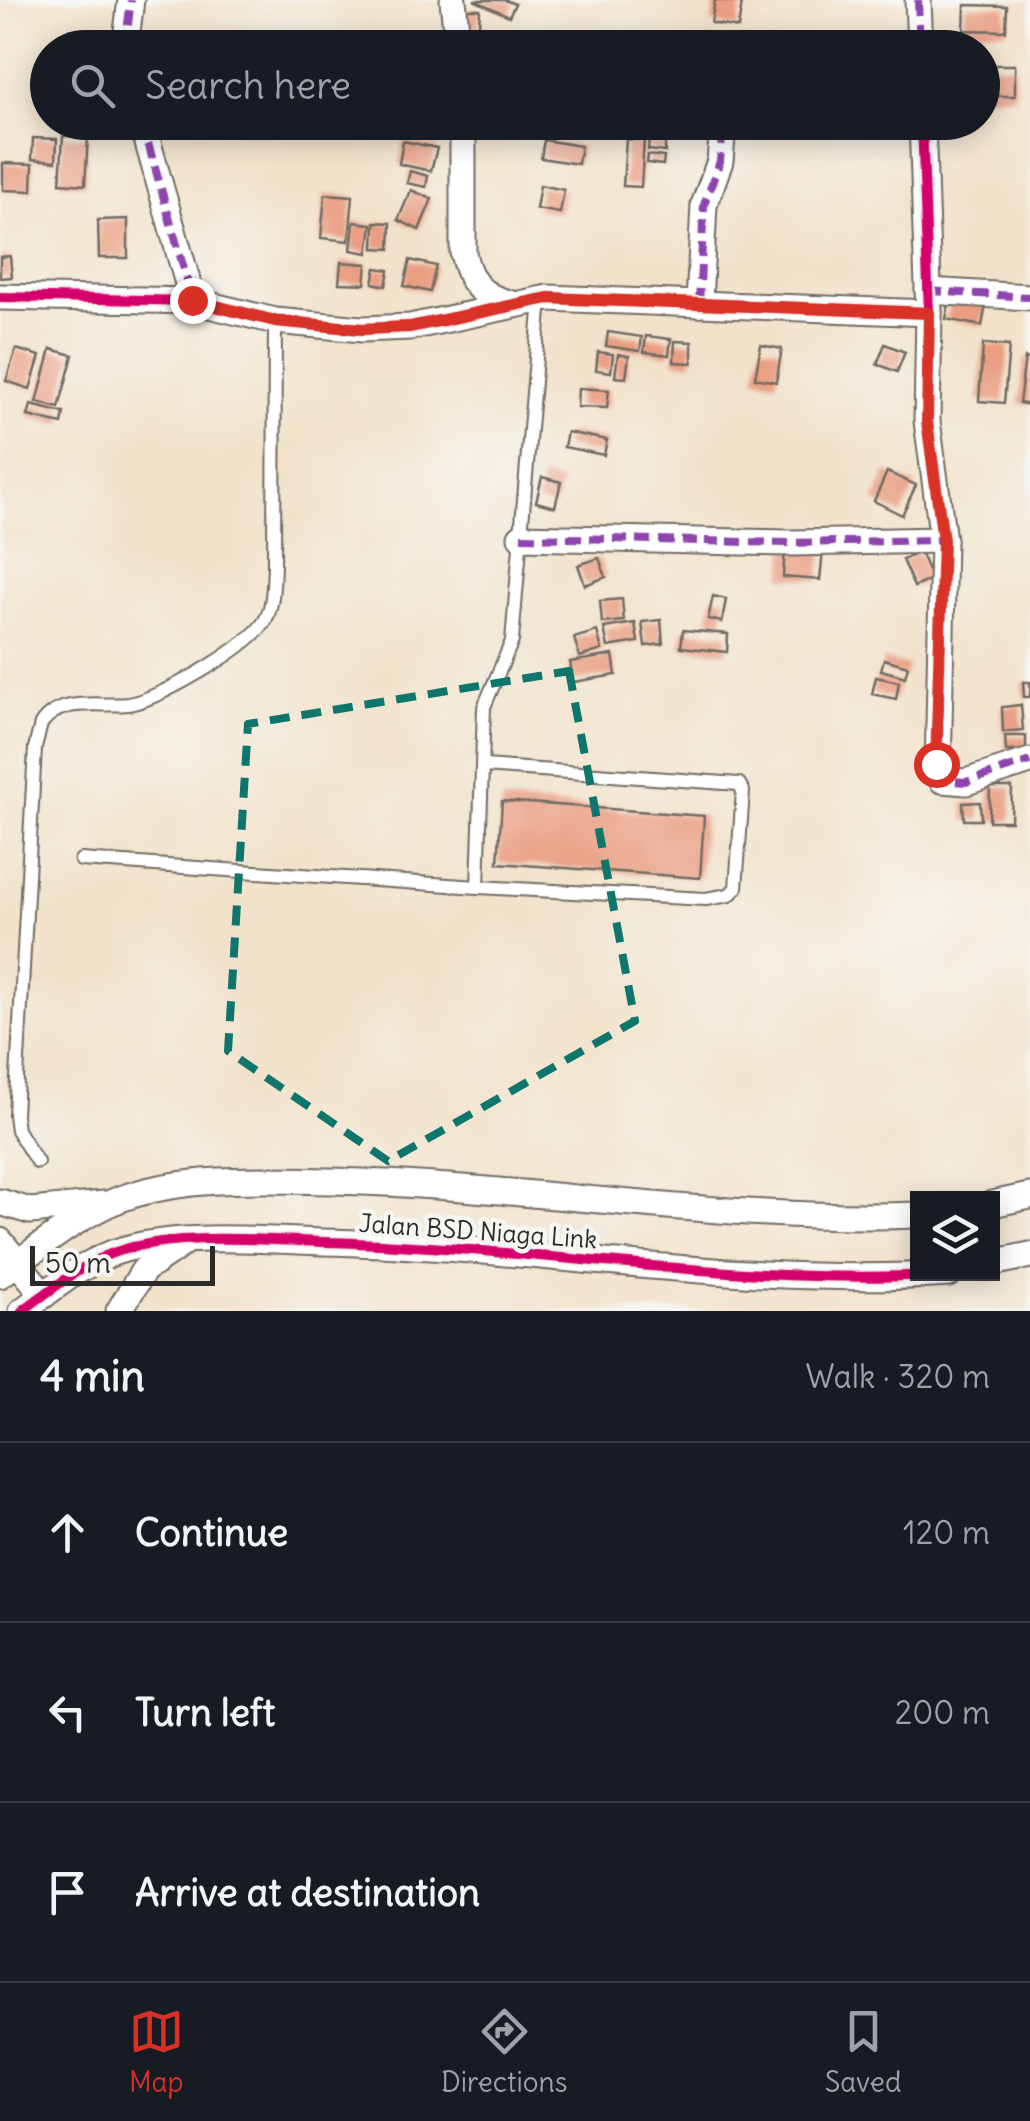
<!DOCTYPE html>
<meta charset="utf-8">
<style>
:root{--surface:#171b24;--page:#242831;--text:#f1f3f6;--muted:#9ea1a6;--line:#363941;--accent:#d93025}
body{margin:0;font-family:Delius,sans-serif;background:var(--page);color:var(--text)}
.controls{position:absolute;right:30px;bottom:30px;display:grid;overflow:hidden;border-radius:0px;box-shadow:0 5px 25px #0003}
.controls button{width:90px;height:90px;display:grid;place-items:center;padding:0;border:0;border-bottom:2px solid var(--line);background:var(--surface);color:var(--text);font:50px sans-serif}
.scale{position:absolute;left:30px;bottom:25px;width:185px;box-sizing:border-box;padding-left:10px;border:5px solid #2b2b2b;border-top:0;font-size:28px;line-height:35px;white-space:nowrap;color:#2b2b2b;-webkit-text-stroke:8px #f6f6f2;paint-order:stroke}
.stop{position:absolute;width:30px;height:30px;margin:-22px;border:8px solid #d93025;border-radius:50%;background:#fff}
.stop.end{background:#d93025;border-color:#fff;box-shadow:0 2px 10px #0008}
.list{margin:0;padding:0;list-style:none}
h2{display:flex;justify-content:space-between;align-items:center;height:130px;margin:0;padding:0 40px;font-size:42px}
h2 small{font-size:32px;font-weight:400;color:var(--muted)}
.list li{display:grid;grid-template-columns:65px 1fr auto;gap:30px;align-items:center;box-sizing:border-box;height:180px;padding:0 40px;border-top:2px solid var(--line)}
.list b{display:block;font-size:38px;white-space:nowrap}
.list em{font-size:32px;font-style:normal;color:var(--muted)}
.icon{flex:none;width:55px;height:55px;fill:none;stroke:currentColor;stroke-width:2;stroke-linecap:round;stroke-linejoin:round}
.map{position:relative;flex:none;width:1030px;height:1311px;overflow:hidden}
.search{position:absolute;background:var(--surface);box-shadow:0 5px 25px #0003;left:30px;right:30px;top:30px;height:110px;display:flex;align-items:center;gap:25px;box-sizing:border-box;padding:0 35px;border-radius:55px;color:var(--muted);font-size:38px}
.sheet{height:670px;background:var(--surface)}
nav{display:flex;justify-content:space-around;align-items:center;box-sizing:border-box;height:140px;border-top:2px solid var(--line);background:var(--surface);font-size:28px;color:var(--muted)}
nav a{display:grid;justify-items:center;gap:5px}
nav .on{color:var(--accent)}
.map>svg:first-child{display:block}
.building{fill:#ea9d81}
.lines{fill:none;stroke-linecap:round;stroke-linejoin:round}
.lane-casing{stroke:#716b63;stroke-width:16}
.street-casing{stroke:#716b63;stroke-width:29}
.lane{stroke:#fff;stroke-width:12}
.street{stroke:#fff;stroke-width:25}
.quiet{stroke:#8e44ad;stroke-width:8;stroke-dasharray:15 8;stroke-linecap:butt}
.cycleway-casing{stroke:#f6f6f2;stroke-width:16}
.cycleway{stroke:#d6006c;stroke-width:10}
.route{stroke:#d93025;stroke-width:12}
.marked{fill:none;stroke:#0f766e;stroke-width:8;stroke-dasharray:20 12;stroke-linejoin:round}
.labels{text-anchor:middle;stroke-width:9;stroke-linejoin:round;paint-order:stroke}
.street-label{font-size:25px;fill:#2b2b2b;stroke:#f6f6f2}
</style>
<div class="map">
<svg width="1030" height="1311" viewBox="0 0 1030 1311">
<rect width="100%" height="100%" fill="#f6f6f2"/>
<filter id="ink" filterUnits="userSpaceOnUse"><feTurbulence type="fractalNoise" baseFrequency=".01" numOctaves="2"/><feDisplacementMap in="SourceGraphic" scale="20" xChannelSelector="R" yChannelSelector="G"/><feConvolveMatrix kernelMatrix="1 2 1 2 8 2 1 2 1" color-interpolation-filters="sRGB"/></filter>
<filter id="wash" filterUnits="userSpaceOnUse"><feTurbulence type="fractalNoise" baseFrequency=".0048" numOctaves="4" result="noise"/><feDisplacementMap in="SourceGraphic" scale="40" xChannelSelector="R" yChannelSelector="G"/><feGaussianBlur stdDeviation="2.25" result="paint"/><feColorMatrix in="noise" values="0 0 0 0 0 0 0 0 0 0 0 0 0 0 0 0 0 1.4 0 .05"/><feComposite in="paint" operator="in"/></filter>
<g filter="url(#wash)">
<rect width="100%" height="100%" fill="#f2e2cb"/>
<g id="blocks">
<!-- building -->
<g class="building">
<polygon points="474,0 505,0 515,4 509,16"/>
<polygon points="715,0 742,3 738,28 711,23"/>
<polygon points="965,5 1007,6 1006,31 964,30"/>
<polygon points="464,9 480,9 479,26 463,25"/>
<polygon points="210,39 212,48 170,48 170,45"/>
<polygon points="161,41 162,48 138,48 138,46"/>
<rect x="982" y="65" width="33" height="31"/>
<polygon points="232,122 266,122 264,134 231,129"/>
<polygon points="413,122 430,122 429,132 412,130"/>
<polygon points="577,122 606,122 606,128"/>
<polygon points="613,122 658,122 657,132 613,128"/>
<polygon points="63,136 88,137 85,185 60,183"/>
<polygon points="33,138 57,139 56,161 32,159"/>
<polygon points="626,139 644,140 641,187 623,186"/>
<polygon points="544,140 581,146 578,164 541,158"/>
<polygon points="649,140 665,141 665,152 648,150"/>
<polygon points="403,141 437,148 431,171 399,164"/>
<polygon points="648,155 664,157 663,165 647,163"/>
<polygon points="3,163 33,164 32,191 3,190"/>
<polygon points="410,171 428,176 426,187 407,183"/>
<polygon points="540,185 564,190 560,213 536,209"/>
<polygon points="411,190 432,199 419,230 398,220"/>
<polygon points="325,194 353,196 349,241 321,238"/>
<polygon points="128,219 128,258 99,258 98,220"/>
<polygon points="354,222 372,224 368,253 351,250"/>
<polygon points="375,222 391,223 390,249 374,248"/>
<polygon points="10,256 12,277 0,278 0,257"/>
<polygon points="410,260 436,266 430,292 404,286"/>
<polygon points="341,262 367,264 365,284 339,283"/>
<polygon points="376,268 389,270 386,286 373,283"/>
<polygon points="951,293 987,299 982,326 946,319"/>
<polygon points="608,332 642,337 640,351 606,346"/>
<polygon points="646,336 671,339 669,355 644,352"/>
<polygon points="675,341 692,342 692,363 674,362"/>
<polygon points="885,344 905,352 897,372 877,364"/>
<polygon points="983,344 1009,346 1004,403 979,401"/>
<polygon points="761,345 782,349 776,382 755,378"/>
<polygon points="16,349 40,356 30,389 6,381"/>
<polygon points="51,349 73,355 59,408 37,402"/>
<polygon points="598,352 613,354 611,372 596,370"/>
<polygon points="618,354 629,356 626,378 615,377"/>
<polygon points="1025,358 1030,359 1030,405 1019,403"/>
<polygon points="578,388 609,390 607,408 577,407"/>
<polygon points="31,405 64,413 62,424 28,416"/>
<polygon points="567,432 607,440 604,455 564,447"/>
<polygon points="887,472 916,485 902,515 874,501"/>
<polygon points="542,477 561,482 555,507 536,502"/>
<polygon points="785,548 823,550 820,580 783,577"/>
<polygon points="920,552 932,579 914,587 902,560"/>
<polygon points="599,558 606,577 585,585 578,565"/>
<polygon points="713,596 726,599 722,622 708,619"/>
<polygon points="622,599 624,621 602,623 600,601"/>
<polygon points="661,620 663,644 645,646 642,622"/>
<polygon points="635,623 638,642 608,647 604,628"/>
<polygon points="683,630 728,634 727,652 681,647"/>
<polygon points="597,631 602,650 580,657 574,638"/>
<polygon points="613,655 616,675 573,682 570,662"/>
<polygon points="884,659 908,666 905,677 881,670"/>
<polygon points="876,677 899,682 896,699 872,694"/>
<polygon points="1023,682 1030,682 1030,697 1024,697"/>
<polygon points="1021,705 1023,730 1003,732 1002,707"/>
<polygon points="1005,736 1026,736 1026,751 1006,751"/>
<polygon points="990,787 1012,787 1011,821 989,821"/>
<polygon points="502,801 704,816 700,878 498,863"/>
<polygon points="980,802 981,820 964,820 963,803"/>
</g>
</g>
</g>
<g filter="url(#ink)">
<use href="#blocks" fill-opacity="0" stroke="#716b63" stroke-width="2.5"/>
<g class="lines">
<defs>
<g id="lane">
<polyline points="81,860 478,887 484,707 512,641 541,299"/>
<polyline points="478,887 706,899 729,895 736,888 743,791 739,784 484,766"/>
<path d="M37,1162L17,1130L15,1115L35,748L41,724C60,696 99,707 128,704C158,700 243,650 262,625C274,610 273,583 274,565L275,321"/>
</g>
<g id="street">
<polyline points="453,0 458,48"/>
<polyline points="918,0 920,48"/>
<polyline points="125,48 131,0"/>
<polyline points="142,122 193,301"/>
<path d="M463,122V253C469,282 480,296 509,303"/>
<polyline points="928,291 1030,297"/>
<polyline points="0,297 193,301 275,321 362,329 410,327 548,298 929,313 922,122"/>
<polyline points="699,304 704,205 720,161 722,138 715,129"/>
<polyline points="929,313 927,421 943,540 938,772 942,780 966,782 1030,761"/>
<polyline points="521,537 790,543 943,540"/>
<polyline points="0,1202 30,1211 104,1204"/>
<polyline points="992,1204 1030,1196"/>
<polyline points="0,1241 44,1295"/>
<polyline points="992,1263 1030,1255"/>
<path d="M0,1275C35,1251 70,1222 108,1204C175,1174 263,1180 334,1181C528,1186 723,1222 918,1215"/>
<path d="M22,1311C54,1288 87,1259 125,1249C181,1233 264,1240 322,1242C529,1246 744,1288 949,1274"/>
<polyline points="119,1311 144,1270 181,1245"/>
</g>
</defs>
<!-- lane casing -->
<use href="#lane" class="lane-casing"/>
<!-- street casing -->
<use href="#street" class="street-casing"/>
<!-- lane -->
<use href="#lane" class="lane"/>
<!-- street -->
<use href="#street" class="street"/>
<!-- quiet -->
<g class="quiet">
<polyline points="918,0 920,48"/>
<polyline points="125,48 131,0"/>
<polyline points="142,122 193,301"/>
<polyline points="928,291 1030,297"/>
<polyline points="699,304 704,205 720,161 722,138 715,129"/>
<polyline points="929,313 927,421 943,540 938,772 942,780 966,782 1030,761"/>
<polyline points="521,537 790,543 943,540"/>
</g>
<defs>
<g id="cycleway">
<polyline points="0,297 193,301 275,321 362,329 410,327 548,298 929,313 922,122"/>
<path d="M22,1311C54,1288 87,1259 125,1249C181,1233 264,1240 322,1242C529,1246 744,1288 949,1274"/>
</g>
</defs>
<!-- cycleway casing -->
<use href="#cycleway" class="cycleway-casing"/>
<!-- cycleway -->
<use href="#cycleway" class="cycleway"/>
</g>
</g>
<g class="lines" filter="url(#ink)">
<!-- route -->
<polyline class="route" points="192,300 275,321 362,329 410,327 548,298 929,313 927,421 943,540 936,764"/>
</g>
<!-- marked area -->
<path class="marked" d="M569,671L635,1021L388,1161L228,1051L248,724Z"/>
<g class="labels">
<!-- street labels -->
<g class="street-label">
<text transform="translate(478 1231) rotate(4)" y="9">Jalan BSD Niaga Link</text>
</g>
</g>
</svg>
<div class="controls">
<button><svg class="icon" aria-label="layers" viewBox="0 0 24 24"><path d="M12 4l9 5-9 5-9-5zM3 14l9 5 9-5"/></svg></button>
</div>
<div class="scale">50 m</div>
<div class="stop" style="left:936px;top:764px"></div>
<div class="stop end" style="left:192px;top:300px"></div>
<div class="search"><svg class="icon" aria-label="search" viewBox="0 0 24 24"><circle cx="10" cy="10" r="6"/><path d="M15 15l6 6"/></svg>Search here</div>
</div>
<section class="sheet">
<h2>4 min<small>Walk · 320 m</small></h2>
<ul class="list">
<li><svg class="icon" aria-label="ahead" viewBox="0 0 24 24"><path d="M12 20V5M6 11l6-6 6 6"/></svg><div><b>Continue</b></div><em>120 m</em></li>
<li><svg class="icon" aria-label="left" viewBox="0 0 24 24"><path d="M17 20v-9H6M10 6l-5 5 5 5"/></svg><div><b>Turn left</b></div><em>200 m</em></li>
<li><svg class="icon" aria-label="arrive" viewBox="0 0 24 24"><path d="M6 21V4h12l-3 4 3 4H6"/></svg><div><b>Arrive at destination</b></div></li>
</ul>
</section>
<nav>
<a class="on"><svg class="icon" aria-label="map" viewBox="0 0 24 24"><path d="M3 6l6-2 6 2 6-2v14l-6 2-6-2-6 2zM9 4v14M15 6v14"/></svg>Map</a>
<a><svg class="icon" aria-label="directions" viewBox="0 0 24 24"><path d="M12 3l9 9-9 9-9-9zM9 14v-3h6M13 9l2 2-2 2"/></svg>Directions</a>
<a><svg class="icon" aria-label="saved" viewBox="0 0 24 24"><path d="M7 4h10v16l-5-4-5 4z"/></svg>Saved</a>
</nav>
